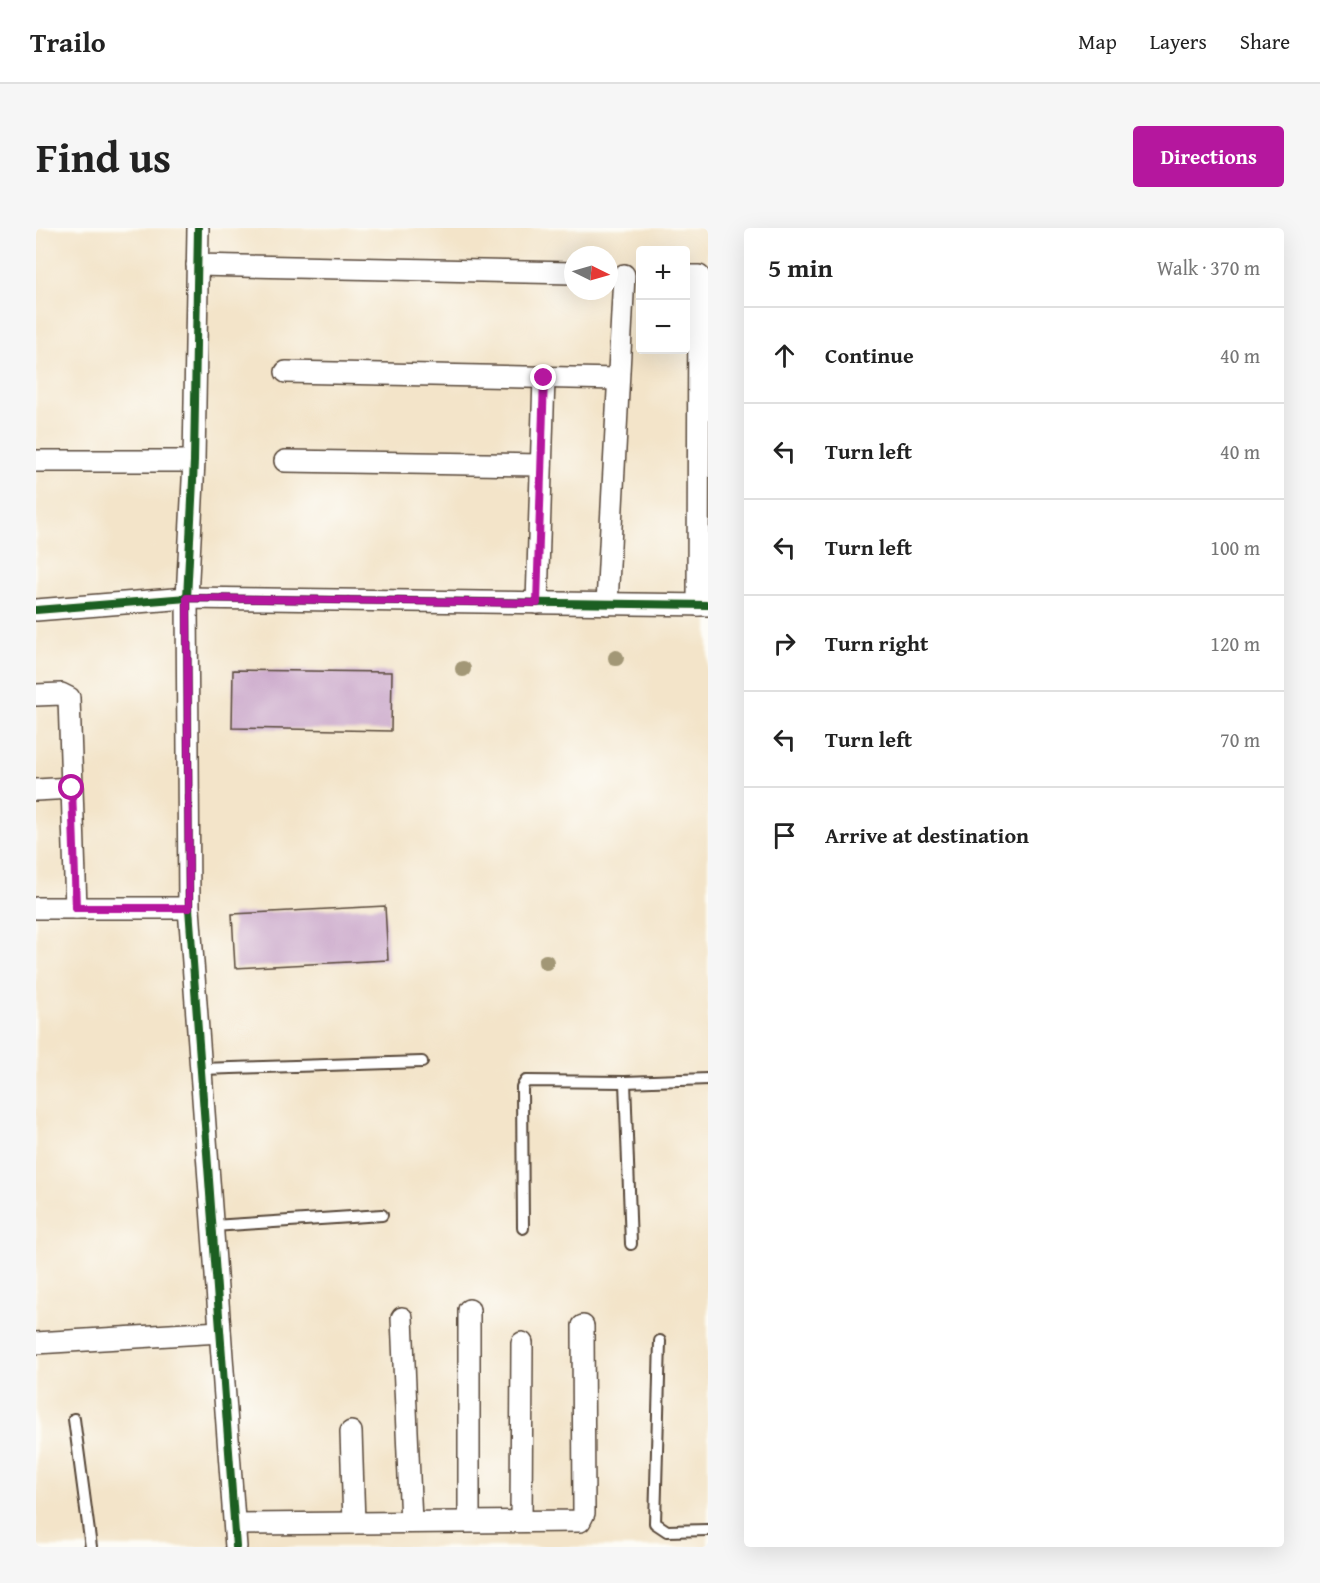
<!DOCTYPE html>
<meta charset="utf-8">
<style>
:root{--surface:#fff;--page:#f6f6f6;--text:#222;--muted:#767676;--line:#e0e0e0;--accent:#b5179e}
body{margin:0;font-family:"Gentium Book Plus",serif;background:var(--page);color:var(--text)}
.controls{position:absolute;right:18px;top:18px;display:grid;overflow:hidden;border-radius:6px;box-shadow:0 6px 24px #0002}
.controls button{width:54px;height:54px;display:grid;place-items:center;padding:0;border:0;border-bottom:2px solid var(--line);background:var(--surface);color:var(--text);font:30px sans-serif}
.compass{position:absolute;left:528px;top:18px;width:54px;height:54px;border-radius:50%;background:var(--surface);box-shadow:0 6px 24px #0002;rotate:95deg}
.stop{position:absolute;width:18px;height:18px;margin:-14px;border:4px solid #b5179e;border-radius:50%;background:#fff}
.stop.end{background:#b5179e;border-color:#fff;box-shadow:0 2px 6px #0008}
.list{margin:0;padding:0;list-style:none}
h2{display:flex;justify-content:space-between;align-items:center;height:78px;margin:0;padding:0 24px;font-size:26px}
h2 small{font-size:20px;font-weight:400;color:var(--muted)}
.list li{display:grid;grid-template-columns:39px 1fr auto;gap:18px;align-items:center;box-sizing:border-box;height:96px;padding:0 24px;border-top:2px solid var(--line)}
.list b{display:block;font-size:22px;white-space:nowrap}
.list em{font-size:20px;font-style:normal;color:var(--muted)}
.icon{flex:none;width:33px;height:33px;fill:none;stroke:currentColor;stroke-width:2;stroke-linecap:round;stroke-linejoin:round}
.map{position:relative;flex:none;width:672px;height:1319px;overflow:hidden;border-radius:6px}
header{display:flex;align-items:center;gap:36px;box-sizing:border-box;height:84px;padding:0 30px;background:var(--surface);border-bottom:2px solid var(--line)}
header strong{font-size:28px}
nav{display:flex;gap:33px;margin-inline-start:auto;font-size:21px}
.intro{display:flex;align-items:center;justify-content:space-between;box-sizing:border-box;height:144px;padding:0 36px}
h1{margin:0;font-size:42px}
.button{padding:15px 27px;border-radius:6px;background:var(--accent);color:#fff;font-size:21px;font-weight:700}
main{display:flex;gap:36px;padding:0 36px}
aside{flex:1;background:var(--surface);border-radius:6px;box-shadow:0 6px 24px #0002}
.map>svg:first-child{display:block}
.building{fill:#caa7ca}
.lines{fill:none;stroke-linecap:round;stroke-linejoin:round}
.service-casing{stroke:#574638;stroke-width:14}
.minor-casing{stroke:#574638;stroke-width:24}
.service{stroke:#fff;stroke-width:10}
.minor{stroke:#fff;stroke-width:21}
.cycleway-casing{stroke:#fdfcf7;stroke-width:11}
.cycleway{stroke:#1b5e20;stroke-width:8}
.tree{fill:#a29776}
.route{stroke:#b5179e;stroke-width:8}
</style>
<header>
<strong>Trailo</strong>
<nav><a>Map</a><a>Layers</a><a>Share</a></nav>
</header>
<div class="intro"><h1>Find us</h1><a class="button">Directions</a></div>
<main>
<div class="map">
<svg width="672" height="1319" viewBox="0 0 672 1319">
<rect width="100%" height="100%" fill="#fdfcf7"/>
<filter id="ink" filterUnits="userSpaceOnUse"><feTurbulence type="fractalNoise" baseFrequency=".0167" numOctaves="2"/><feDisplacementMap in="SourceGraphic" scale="12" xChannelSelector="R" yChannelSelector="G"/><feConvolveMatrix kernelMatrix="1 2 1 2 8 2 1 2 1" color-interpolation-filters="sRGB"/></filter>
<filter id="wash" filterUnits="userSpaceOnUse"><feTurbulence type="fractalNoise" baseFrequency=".008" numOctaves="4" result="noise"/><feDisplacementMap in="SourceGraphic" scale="24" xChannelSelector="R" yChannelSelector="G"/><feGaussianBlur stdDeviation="1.35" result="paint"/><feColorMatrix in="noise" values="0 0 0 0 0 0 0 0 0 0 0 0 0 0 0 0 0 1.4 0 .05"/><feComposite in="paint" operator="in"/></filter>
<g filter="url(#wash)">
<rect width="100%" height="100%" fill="#f3e4c9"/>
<g id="blocks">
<!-- building -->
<g class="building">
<polygon points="197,442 356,444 355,503 196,500"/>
<polygon points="349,678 352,732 199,740 196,686"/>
</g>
</g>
</g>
<g filter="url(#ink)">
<use href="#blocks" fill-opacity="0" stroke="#574638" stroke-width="1.5"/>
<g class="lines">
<defs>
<g id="service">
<polyline points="165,841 386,834"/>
<polyline points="589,854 595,1016"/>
<polyline points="177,998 346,987"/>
<polyline points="487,1000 486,859 490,853 589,854 672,851"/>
<polyline points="624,1113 619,1295 631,1303 672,1302"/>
<polyline points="38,1191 55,1319"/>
</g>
<g id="minor">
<polyline points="162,0 158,233 151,370 153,680 200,1319"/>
<polyline points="161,37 537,45"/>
<polyline points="650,48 663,48 662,377"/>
<polyline points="250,144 582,151"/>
<polyline points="0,233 158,233"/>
<polyline points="249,233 505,237"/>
<polyline points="501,375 508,150"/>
<polyline points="571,376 588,47"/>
<polyline points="0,382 151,370 672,377"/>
<polyline points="0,467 25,466 33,470 40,680"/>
<polyline points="0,562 36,560"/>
<polyline points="0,680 153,680"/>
<polyline points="366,1090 375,1294"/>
<polyline points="0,1115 184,1104"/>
<polyline points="315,1204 318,1295"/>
<polyline points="433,1293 433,1082"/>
<polyline points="485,1293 486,1115"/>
<polyline points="199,1296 544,1293 548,1285 547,1098"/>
</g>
</defs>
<!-- service casing -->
<use href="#service" class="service-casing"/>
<!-- minor casing -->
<use href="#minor" class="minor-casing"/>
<!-- service -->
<use href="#service" class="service"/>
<!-- minor -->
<use href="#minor" class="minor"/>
<defs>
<g id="cycleway">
<polyline points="162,0 158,233 151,370 153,680 200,1319"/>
<polyline points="0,382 151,370 672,377"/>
</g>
</defs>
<!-- cycleway casing -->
<use href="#cycleway" class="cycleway-casing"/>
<!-- cycleway -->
<use href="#cycleway" class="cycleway"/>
</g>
<!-- trees -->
<g class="tree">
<circle cx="580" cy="430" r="8"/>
<circle cx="427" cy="441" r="8"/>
<circle cx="510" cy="734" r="8"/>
</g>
</g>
<g class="lines" filter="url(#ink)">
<!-- route -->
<polyline class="route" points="36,560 40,680 153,680 151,370 501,375 508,150"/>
</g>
</svg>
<div class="controls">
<button>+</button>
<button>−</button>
</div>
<svg class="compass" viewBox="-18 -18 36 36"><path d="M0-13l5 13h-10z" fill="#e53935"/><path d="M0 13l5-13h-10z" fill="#767676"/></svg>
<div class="stop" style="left:36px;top:560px"></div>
<div class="stop end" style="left:508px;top:150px"></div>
</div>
<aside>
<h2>5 min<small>Walk · 370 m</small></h2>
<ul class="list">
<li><svg class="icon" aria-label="ahead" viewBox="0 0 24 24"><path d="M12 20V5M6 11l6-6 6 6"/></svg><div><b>Continue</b></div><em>40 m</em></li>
<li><svg class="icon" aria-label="left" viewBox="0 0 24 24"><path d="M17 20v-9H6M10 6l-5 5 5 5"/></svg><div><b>Turn left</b></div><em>40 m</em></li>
<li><svg class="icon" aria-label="left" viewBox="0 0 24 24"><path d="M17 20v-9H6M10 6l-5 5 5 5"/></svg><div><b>Turn left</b></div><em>100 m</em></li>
<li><svg class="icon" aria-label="right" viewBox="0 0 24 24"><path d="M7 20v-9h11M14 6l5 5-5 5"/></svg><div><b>Turn right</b></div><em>120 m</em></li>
<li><svg class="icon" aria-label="left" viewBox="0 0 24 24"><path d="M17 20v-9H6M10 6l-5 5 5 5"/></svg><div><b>Turn left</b></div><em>70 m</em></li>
<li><svg class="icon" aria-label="arrive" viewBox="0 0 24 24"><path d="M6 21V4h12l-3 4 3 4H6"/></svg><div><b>Arrive at destination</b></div></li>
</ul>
</aside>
</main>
